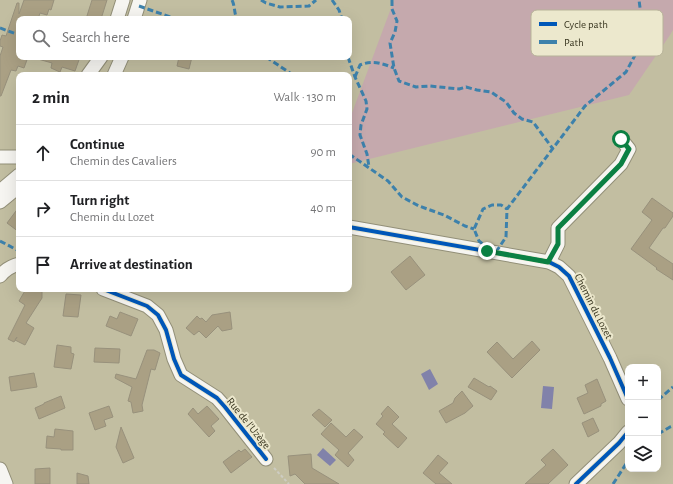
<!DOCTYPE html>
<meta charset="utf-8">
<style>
:root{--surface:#fff;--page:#f2f2f2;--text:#202124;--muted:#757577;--line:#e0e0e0}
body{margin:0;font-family:"Alegreya Sans",sans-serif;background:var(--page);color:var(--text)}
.controls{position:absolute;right:12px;bottom:12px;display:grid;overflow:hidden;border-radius:8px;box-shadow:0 4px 16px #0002}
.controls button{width:36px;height:36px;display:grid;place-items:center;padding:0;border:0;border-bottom:1px solid var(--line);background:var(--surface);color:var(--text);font:20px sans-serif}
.stop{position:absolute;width:12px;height:12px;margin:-9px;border:3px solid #0b8043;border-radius:50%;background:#fff}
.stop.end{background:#0b8043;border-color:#fff;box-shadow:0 1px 4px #0008}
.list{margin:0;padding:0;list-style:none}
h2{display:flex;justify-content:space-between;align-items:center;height:52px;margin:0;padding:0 16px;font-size:17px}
h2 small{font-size:13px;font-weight:400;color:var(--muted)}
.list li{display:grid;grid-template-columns:26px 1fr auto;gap:12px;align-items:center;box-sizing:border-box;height:56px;padding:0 16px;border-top:1px solid var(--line)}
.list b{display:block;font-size:15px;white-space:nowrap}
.list p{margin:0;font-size:13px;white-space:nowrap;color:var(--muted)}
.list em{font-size:13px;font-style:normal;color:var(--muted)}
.icon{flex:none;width:22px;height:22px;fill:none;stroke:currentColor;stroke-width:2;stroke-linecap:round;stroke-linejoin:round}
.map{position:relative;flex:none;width:673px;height:484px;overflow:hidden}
.search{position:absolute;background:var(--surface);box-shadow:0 4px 16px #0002;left:16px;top:16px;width:336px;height:44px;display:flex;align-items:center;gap:10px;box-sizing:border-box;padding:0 14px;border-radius:8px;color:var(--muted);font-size:15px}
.panel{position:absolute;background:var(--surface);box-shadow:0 4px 16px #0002;left:16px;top:72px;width:336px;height:220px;border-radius:8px}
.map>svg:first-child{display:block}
.green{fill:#c5a9ad}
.water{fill:#8182aa}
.building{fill:#aaa084;stroke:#98917c}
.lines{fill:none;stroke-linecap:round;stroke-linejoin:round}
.minor-casing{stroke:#928f78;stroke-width:15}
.path{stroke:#cdccc2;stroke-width:2;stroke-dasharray:3 2;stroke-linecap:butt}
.minor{stroke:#f6f5f1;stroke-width:13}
.quiet{stroke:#3d81ab;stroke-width:3;stroke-dasharray:6 3;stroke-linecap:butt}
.cycleway-casing{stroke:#ece8cd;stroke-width:6}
.cycleway{stroke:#0057b8;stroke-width:4}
.route{stroke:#0b8043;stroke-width:5}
.labels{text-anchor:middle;stroke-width:4;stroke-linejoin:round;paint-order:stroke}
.street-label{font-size:11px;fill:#3a3721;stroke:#ece8cd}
.key{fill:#ece8cd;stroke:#b7b399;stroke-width:1}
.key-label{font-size:11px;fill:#3a3721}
</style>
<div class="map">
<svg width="673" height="484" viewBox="0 0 673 484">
<rect width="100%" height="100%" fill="#c2bea1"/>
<!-- green -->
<polygon class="green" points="394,0 673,0 673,30 670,35 629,95 349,164 349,121"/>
<!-- water -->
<g class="water">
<polygon points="430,369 438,384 429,390 421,374"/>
<polygon points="543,386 554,387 552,409 541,408"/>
<polygon points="323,448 336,460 330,466 317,455"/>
</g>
<!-- building -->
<g class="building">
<polygon points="24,0 54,0 51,10 49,9 47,15 40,13 38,19 19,19 19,57 28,57 24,68 18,66 16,71 11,70 1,96 0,96 0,56 3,47 0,46 0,41 2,35 6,36 17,3 19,3 19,14"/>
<polygon points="92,0 107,0 101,19 86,19"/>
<polygon points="38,57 80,57 75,71 62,67 60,72 51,68 52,63 38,59"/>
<polygon points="179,57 192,57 189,69 177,66"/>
<polygon points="652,198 673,213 673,216 665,228 663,228 649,248 673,264 673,280 656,269 657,268 631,249 652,220 642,212"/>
<polygon points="19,207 19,232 7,223"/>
<polygon points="410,256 425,275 406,290 391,272"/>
<polygon points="26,289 42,289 42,298 26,323 34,328 25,345 15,340 17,337 14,342 8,339 25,305 19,301"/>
<polygon points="66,294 81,295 78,317 63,316"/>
<polygon points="120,312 138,319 131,336 106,326 110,316 117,319"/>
<polygon points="230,312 232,329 222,331 218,326 206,338 199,331 194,335 186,328 197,316 200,319 202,318 206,322 212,315"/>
<polygon points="532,341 540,350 512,378 487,352 497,342 513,359"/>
<polygon points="57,345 71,347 71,353 74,354 71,369 54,367"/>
<polygon points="95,348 120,349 119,363 94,362"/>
<polygon points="147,350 154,350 160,353 155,370 151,369 142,405 143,411 133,413 131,402 128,401 132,387 115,378 116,374 136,379"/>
<polygon points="34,373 37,387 11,391 9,377"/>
<polygon points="474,378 489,387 490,386 497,391 491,400 468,387"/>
<polygon points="597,379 606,401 601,404 601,406 584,414 577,398 588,393 585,385"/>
<polygon points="462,391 473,406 465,413 446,423 439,411 453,403 455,398"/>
<polygon points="61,396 65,408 39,419 35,408 44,404 44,403"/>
<polygon points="109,406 113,417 104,420 106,426 95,430 89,413"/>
<polygon points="207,406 219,419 211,426 215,431 209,437 188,414 193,408 198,414"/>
<polygon points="388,406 399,417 392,424 407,438 398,448 383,434 385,432 376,424 383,416 381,414"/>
<polygon points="319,409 332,420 325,427 312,415"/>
<polygon points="593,418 599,431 588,437 582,423"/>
<polygon points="331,423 346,437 354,429 363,437 348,453 354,460 348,467 335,455 339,450 321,434"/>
<polygon points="121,427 134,458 123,463 116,447"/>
<polygon points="55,429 73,431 73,450 61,450 61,449 46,448 47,436 54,437"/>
<polygon points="245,449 252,457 231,473 223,462 239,450 241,452"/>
<polygon points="553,449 568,465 548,484 525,484 546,465 541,460"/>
<polygon points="311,454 312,468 339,484 305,484 295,474 290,476 288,456"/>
<polygon points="438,455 448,463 439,473 452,484 436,484 423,473"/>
<polygon points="50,468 50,484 35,484 35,469"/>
<polygon points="77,473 88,476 89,484 77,484"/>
</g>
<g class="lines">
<defs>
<g id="minor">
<polyline points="117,19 123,0"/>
<polyline points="134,19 140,0"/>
<polyline points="88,75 101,57"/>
<polyline points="114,75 122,57"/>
<polyline points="0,157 19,157"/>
<polyline points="0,191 19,175"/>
<polyline points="0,202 17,188"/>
<polyline points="349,227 549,262 559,267 569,276 610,358 628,399"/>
<polyline points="549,262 558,244 558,228 621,164 629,149 621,139"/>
<path d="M0,276C5,270 11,266 19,264"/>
<polyline points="103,289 147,306 158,315 166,330 174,359 181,375 217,398 225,407 266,459"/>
<polyline points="0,469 6,484"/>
<polyline points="576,484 619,443 628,432"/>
</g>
</defs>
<!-- minor casing -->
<use href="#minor" class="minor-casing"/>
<!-- path -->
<polyline class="path" points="274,468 289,484"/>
<!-- minor -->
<use href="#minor" class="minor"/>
<!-- quiet -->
<g class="quiet">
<path d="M232,0C235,6 234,13 237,19"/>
<polyline points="261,0 266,3 280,7 309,6 316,0"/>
<polyline points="332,0 339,10 342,19"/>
<polyline points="392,0 392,9 397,21 395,32 390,43 394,68 399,81 416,87 430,86 459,89 466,87 477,90 491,92 506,102 514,113 522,119 533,122 553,149"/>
<polyline points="139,6 176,19"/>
<polyline points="0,28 19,35"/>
<polyline points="266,57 293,75"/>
<polyline points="348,57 355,77 366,101 367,109 361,125 360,135 367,154 369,167"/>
<path d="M355,77L360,65C373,60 381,63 394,68"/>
<polyline points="349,154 388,181 402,197 419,206 444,215 465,226 474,229"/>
<polyline points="0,241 19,251"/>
<polyline points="487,251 485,246 479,241 474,229 483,209 492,205 501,205 507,209"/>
<polyline points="496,252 506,237 507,209 585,106 626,72 642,42 641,15 639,0"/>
<polyline points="658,400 673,387"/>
<polyline points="658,434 670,427 673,426"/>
<polyline points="613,484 628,461"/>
</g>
<defs>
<g id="cycleway">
<polyline points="349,227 549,262 559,267 569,276 610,358 628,399"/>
<polyline points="103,289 147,306 158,315 166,330 174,359 181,375 217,398 225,407 266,459"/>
<polyline points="576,484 619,443 628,432"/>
</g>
</defs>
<!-- cycleway casing -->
<use href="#cycleway" class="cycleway-casing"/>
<!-- cycleway -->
<use href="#cycleway" class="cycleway"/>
</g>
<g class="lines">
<!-- route -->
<polyline class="route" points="487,251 548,262 558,244 558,228 621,164 629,149 621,139"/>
</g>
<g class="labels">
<!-- street labels -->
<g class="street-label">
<text transform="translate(594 306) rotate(63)" y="4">Chemin du Lozet</text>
<text transform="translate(249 423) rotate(51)" y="4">Rue de l'Uzège</text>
</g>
</g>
<!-- legend -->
<rect x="531" y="10" width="132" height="46" rx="6" class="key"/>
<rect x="539" y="22" width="18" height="4" fill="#0057b8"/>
<rect x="539" y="40" width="18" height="4" fill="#3d81ab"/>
<g class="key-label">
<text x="564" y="28">Cycle path</text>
<text x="564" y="46">Path</text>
</g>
</svg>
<div class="controls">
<button>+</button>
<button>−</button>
<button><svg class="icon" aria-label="layers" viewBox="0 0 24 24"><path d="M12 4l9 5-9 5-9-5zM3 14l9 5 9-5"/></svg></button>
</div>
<div class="stop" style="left:621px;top:139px"></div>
<div class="stop end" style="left:487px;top:251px"></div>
<div class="search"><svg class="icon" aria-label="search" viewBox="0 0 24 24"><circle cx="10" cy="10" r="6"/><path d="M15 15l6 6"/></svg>Search here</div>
<section class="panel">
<h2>2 min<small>Walk · 130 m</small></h2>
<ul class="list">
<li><svg class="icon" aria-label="ahead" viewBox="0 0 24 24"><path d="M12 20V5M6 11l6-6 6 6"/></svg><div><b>Continue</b><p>Chemin des Cavaliers</p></div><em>90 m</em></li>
<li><svg class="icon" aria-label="right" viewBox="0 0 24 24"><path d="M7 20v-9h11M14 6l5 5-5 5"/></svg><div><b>Turn right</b><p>Chemin du Lozet</p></div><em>40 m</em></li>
<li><svg class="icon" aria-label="arrive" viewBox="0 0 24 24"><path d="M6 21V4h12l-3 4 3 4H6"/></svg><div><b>Arrive at destination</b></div></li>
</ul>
</section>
</div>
